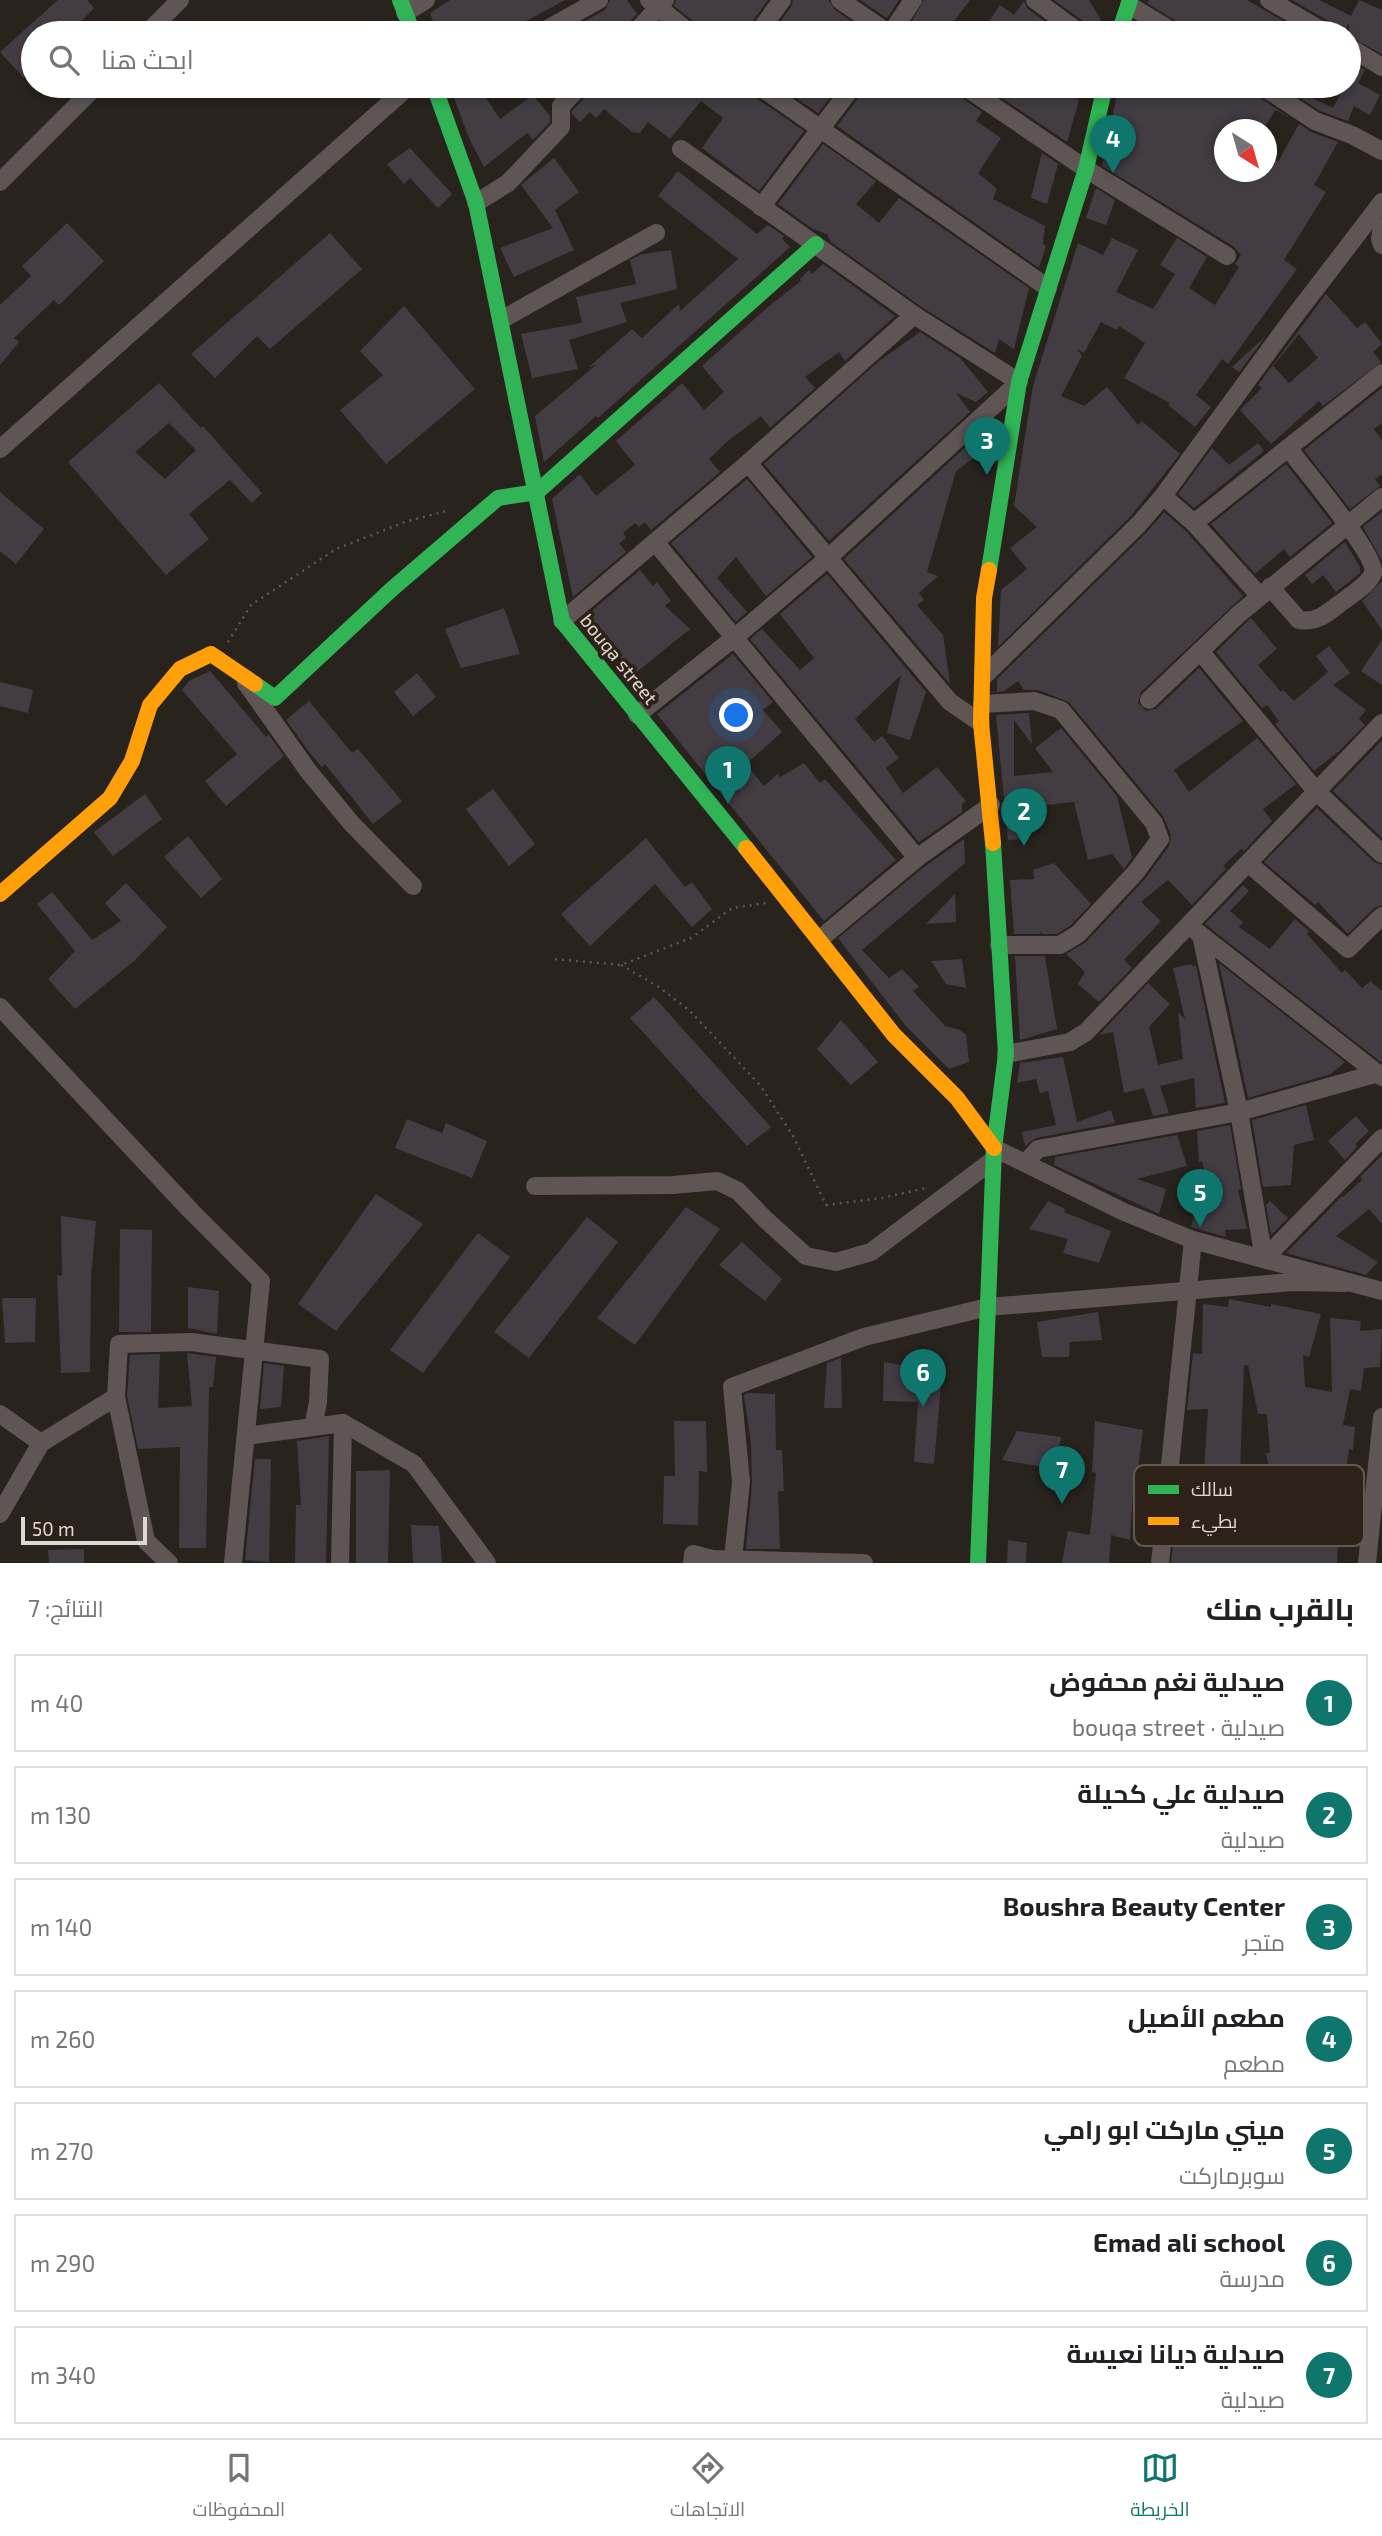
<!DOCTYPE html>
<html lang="ar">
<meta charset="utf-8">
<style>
:root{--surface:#fff;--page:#f6f6f6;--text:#202124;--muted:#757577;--line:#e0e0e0;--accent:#0f766e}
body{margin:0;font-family:"Exo 2",Cairo,sans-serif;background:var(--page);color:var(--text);direction:rtl}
.compass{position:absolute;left:1214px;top:119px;width:63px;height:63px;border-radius:50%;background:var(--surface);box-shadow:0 4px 10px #0003;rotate:143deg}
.scale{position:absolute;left:21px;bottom:18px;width:126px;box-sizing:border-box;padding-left:7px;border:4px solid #e0d7d1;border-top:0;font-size:19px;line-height:24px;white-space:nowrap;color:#e0d7d1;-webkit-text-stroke:5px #2e2218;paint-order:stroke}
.you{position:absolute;left:737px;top:716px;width:24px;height:24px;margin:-18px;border:5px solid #fff;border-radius:50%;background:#1a73e8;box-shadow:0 0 0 10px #1a73e833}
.badge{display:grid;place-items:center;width:46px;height:46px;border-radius:50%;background:var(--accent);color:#fff;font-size:23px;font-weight:700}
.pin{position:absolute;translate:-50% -58px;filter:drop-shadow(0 2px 4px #0008)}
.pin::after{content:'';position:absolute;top:37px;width:24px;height:21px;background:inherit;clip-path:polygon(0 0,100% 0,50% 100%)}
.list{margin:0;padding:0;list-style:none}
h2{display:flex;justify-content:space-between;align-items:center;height:91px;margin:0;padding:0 28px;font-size:30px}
h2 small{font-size:23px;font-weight:400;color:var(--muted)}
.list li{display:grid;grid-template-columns:46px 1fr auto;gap:21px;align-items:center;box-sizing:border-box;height:98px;margin:0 14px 14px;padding:0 14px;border:2px solid var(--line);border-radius:0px}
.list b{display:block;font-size:26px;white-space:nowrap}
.list p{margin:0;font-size:23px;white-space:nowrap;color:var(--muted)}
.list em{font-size:23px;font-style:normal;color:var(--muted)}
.icon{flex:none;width:38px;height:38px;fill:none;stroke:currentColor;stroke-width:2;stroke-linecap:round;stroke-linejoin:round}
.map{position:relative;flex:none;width:1382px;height:1563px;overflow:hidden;direction:ltr}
.search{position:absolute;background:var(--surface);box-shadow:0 4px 10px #0003;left:21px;right:21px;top:21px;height:77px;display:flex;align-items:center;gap:18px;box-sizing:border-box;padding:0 24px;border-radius:38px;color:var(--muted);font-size:26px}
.sheet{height:875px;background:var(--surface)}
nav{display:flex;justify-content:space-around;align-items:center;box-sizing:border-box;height:98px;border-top:2px solid var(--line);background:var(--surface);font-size:19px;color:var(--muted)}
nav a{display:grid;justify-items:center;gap:4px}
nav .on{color:var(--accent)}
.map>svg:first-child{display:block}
.building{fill:#433d43;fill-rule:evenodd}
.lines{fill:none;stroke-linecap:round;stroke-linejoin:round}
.path{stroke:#5e5655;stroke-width:2.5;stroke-dasharray:2 5;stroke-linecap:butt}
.street{stroke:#5f5555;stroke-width:18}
.fast{stroke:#30b455;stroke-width:16}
.slow{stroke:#ff9f0a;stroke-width:16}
.labels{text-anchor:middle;stroke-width:7;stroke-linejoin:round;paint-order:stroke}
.street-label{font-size:19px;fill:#e0d7d1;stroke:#2e2218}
.key{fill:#2e2218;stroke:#635850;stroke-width:2}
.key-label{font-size:19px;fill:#e0d7d1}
</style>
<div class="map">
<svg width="1382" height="1563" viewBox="0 0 1382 1563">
<rect width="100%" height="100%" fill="#29231d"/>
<!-- building -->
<g class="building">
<polygon points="58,0 87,0 94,8 70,33 33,33 33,67 23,77 0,52"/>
<polygon points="450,0 565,0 504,33 437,33 430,13"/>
<polygon points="610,0 627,0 637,14 626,26 624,33 563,33 605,10"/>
<polygon points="676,0 768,0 749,26 747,33 701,33 697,24 674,6"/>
<polygon points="793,0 829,0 834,9 868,33 772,33 791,7"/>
<polygon points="860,0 899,0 887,18"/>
<polygon points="924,0 970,0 945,33 905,33"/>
<polygon points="1054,0 1089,0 1101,20 1097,33 1091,33 1087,24"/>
<polygon points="1149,0 1247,0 1304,33 1238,33 1217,23 1212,33 1186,33 1181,24 1147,3"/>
<polygon points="1292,0 1319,0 1351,16 1359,0 1382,10 1382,54 1349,36 1349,23 1343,33 1337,33 1332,23"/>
<polygon points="1024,1 1028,9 1061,33 981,33 1000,5 1014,15"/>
<polygon points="1349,60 1365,70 1358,83 1380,95 1370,115 1354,106 1348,121 1320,111 1282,86 1316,86 1310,97 1333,108 1345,86 1349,86"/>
<polygon points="473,86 478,86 500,119 533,95 550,116 550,122 533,140 527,133 484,167 469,138 454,98"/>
<polygon points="591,86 748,86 752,95 804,131 759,191 702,148 723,118 701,101 670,139 648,122 640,133 632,132 604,109 596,118 590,112 580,122 572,114 572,111 588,94"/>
<polygon points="779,86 839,86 818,113"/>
<polygon points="864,86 953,86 958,95 982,112 976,121 1001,138 978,173 997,189 993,199 1045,226 1043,244 1046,246 1039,268 837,126 862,93"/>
<polygon points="984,86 1059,86 1079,100 1067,142"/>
<polygon points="1119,86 1251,86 1256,95 1287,116 1275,110 1263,130 1219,130 1224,133 1224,172 1266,172 1266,156 1278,162 1299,124 1311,132 1338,142 1314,185 1326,192 1284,260 1297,269 1228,364 1222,359 1196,395 1211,407 1195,427 1168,405 1170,403 1124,378 1145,343 1119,326 1117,330 1101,322 1084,353 1077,349 1082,356 1061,396 1084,406 1107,387 1138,425 1142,421 1180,454 1131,516 998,647 1001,590 1027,569 1010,548 1037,527 1014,506 1033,386 1078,243 1103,255 1112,238 1138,250 1116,292 1153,309 1175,274 1160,265 1177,238 1207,257 1189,288 1215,305 1239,267 1235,264 1241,255 1233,246 1102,166"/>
<polygon points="823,144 876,181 856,204 879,223 899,198 1029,288 1014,349 999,339 995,353 920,306 831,242 827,234 813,229 778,204"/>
<polygon points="410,148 452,194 438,208 410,178 404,184 387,164"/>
<polygon points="1042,153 1058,164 1047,204 1031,198"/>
<polygon points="554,158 579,192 555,210 574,250 514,277 500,248 553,228 521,185"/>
<polygon points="678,171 757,234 768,225 784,236 782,239 790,247 598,418 596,416 544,462 535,416 596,365 589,367 632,329 642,338 679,304 680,311 738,259 658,196"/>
<polygon points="1096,188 1115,200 1106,225 1086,218"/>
<polygon points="67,223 104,261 59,305 54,300 14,338 19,342 0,365 0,305 31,276 22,266"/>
<polygon points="330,233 362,269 270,349 257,336 215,378 191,354"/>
<polygon points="671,250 677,289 620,303 627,322 569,340 578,369 532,378 521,334 582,323 576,297 636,284 630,260 642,254"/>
<polygon points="823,264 895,316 845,361 839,352 805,377 815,388 770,428 761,416 729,440 709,459 720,472 651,530 645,522 639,527 635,523 623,533 626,538 619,543 626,552 573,597 552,499 580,474 596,496 635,465 616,441 682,383 704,410 724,392 702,366 768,307 801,281 800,279 809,270 812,274"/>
<path d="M1326,294L1357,328L1365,322L1382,344L1373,352L1381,362L1323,406L1319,401L1271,444L1240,410L1262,388L1258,385ZM1299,334L1318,358L1289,383L1273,366Z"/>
<polygon points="404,306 475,389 386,464 340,410 383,375 360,351"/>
<polygon points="920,332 960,358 988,392 976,402 956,393 970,412 829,541 764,464 879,361"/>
<polygon points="1266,336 1239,372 1232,367"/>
<path d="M159,383L201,428L203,426L262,493L252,503L230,480L189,514L209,539L166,575L68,462ZM169,423L196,450L165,479L135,452Z"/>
<polygon points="1382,388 1382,423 1374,429 1382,440 1382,474 1375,479 1380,486 1350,509 1304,450"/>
<polygon points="983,431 993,444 956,471 927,572 938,576 919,593 924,600 917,605 943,635 950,684 844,559"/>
<polygon points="1258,443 1264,451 1194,508 1178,494 1212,448 1229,465"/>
<polygon points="1286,464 1332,523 1290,557 1284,549 1255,574 1211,524"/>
<polygon points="747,479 812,557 766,596 736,557 717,578 747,612 736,622 671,543"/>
<polygon points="0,492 44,529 16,564 0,551"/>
<polygon points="1164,512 1186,531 1243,596 1141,692 1138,703 1146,711 1156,709 1199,668 1243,721 1174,770 1189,792 1257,738 1296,784 1263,809 1272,821 1244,851 1241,849 1223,866 1226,869 1192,905 1168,880 1141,902 1161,921 1124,960 1132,968 1099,1002 1078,984 1085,972 1066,954 1086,942 1144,880 1169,846 1171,835 1163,816 1069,702 1038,690 1024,690 1018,681 1004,691 997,692 997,679 1147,532"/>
<polygon points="1382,512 1382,561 1363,527"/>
<polygon points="1345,542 1360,567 1360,573 1336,592 1323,575 1312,584 1305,575"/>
<polygon points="640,570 653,586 657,582 671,601 665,606 690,629 628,679 581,620"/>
<polygon points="827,574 937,705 926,692 910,740 887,733 901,675 855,719 874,742 882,736 899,758 886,768 903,793 937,767 966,801 962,804 962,812 919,842 750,639 762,629 800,670 814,658 780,614"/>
<polygon points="1382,581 1382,630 1362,601"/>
<polygon points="504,608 520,654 461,668 445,629"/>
<polygon points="1251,618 1277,649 1258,665 1281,692 1283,690 1294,701 1328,672 1316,656 1329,646 1350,673 1333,685 1366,710 1359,719 1365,725 1338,752 1314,771 1275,724 1279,721 1267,705 1262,708 1216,652"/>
<polygon points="1382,640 1382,685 1361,671"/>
<polygon points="733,654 773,702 763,710 782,732 746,764 764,786 778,774 780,777 804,763 820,783 825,779 896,860 824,921 657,714"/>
<polygon points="210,671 266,737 269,735 284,756 226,806 205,781 237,754 182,690 189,681"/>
<polygon points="417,673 436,697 413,716 394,692"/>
<polygon points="0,682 33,690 28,713 0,706"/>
<polygon points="309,701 352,753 358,749 402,801 373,824 325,764 322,767 310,753 286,720"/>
<polygon points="1029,713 1032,744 1014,720 1014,776 1053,772 1035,748 1061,728 1117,796 1132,858 1124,869 1112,854 1088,860 1074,802 1027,807 1029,839 1008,840 996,715"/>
<polygon points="1381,741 1382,743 1382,838 1333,791"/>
<polygon points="493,789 535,844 509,866 466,809"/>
<polygon points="145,794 162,819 113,856 94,832"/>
<polygon points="1317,808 1374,862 1382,865 1382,905 1374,908 1348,934 1318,902 1315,905 1264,862"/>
<polygon points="188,836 222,879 201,898 164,857"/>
<polygon points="646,838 685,887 692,882 712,909 692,927 655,884 590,946 561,914"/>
<polygon points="964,839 965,863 862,950 889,978 902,969 919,987 913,991 945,1026 960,1030 966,1035 969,1062 949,1069 905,1025 838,938 924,867"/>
<polygon points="1054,863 1091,904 1071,925 1057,934 1043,934 1040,931 1041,934 1014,934 1010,880 1034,879 1033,870"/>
<polygon points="126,883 167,927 134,961 75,1009 48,979 75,951 37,904 52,892 92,940 121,921 105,903"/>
<polygon points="1243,885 1249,891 1230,911 1243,922 1239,927 1270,949 1295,919 1309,931 1307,934 1342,973 1345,970 1362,988 1370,981 1382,991 1382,1063 1205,924"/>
<polygon points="955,894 956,922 926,924"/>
<polygon points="1015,956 1045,956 1057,1029 1020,1040"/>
<polygon points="962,959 966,988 946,984 931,961"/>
<polygon points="1219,963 1345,1062 1331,1074 1248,1098"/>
<polygon points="1192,964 1192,966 1196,966 1225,1103 1196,1108 1194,1078 1160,1086 1169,1113 1153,1116 1144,1088 1124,1093 1113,1032 1099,1035 1148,983 1170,1004 1149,1027 1158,1065 1183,1059 1178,1012 1185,1019 1173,968"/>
<polygon points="654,997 771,1127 747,1146 630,1018"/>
<polygon points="841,1020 878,1062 851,1085 817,1049"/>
<polygon points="1063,1057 1077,1122 1111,1110 1115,1123 1036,1138 1025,1146 1022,1132 1056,1125 1048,1091 1040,1093 1036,1079 1017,1083 1020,1063"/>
<polygon points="1306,1105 1314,1140 1294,1145 1291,1185 1263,1187 1252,1120"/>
<polygon points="1356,1116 1369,1131 1355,1144 1357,1147 1345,1160 1328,1141"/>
<polygon points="407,1119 442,1133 446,1123 487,1141 472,1178 395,1148"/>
<polygon points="1230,1125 1241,1189 1238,1190 1247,1229 1225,1230 1226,1237 1191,1227 1197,1204 1212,1207 1202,1161 1199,1162 1197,1131"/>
<polygon points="1177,1135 1187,1166 1137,1179 1166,1189 1159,1214 1054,1165 1055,1157"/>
<polygon points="1382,1155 1382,1224 1369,1209 1336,1236 1378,1262 1366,1275 1286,1253 1342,1196 1343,1197 1362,1180 1360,1177"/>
<polygon points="376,1194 423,1224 336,1331 298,1304"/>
<polygon points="1048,1201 1065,1209 1064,1212 1111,1231 1099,1263 1063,1253 1068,1239 1029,1229"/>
<polygon points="1270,1201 1288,1218 1271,1235 1266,1205"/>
<polygon points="686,1207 720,1229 635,1345 597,1318"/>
<polygon points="61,1216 96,1221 91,1277 90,1372 61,1373 57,1275 62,1276"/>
<polygon points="587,1217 618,1242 529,1358 494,1332"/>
<polygon points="120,1229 152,1230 151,1332 119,1332"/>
<polygon points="478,1233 510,1257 423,1373 390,1350"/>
<polygon points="742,1242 782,1279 765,1301 719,1265"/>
<polygon points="188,1287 219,1291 217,1334 188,1328"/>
<polygon points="2,1298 36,1298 35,1342 5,1343"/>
<polygon points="1229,1299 1271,1307 1271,1304 1321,1314 1309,1357 1303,1355 1305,1387 1332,1392 1330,1318 1361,1321 1360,1331 1382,1329 1380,1367 1364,1368 1361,1391 1350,1389 1343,1425 1355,1427 1353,1450 1349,1449 1343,1494 1345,1536 1338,1536 1337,1563 1171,1563 1178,1502 1196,1501 1259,1508 1258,1483 1273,1486 1266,1453 1270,1453 1267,1414 1258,1414 1248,1365 1244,1366 1240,1471 1204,1469 1208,1409 1187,1410 1193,1353 1202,1354 1203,1304 1228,1307"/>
<polygon points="1098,1312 1102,1340 1070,1342 1069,1357 1042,1357 1037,1322"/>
<polygon points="187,1353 216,1357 213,1387 209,1387 206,1548 179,1548 180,1447 138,1449 127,1396 130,1355 160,1354 158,1408 192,1406"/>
<polygon points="841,1358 842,1408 824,1408 827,1363"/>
<polygon points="884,1362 942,1372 934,1464 914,1462 918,1402 883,1401"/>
<polygon points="264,1363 284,1366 281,1407 260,1409"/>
<polygon points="748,1393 775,1394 776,1450 782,1450 784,1491 778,1491 780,1549 746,1549 752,1483 751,1444 744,1395"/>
<polygon points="674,1421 706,1421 707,1472 699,1471 698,1525 663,1524 664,1476 675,1476"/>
<polygon points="1095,1421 1143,1430 1137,1476 1134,1475 1130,1540 1111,1535 1109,1563 1062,1563 1068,1531 1090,1535 1096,1473 1092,1472"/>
<polygon points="1017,1431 1061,1437 1056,1469 1002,1460"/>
<polygon points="329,1436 326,1563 295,1563 296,1505 301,1505 297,1441"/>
<polygon points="255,1459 271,1459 269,1562 245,1560"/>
<polygon points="390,1470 388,1563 356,1563 356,1471"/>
<polygon points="411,1525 439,1526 442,1563 413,1563"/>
<polygon points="1008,1540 1027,1543 1026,1563 1007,1563"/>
<polygon points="84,1549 84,1563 49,1563 48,1550"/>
</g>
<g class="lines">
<!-- path -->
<g class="path">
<polyline points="228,642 251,605 336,549 405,522 450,510"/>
<polyline points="555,959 621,965 691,938 732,908 766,903"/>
<polyline points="621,965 659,987 690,1011 760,1085 793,1136 826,1205 882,1198 926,1188"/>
</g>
<!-- street -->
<g class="street">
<polyline points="649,0 690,33"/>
<polyline points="840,0 888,33"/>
<polyline points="1035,0 1080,33"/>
<polyline points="1269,0 1326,33"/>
<polyline points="1129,5 1175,33"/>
<polyline points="405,13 426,0"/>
<polyline points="147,33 180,0"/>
<polyline points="540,33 599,0"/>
<polyline points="635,33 665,0"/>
<polyline points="758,33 782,0"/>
<polyline points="891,33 913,0"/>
<polyline points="1349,47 1382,67"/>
<polyline points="759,86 1048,288"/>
<polyline points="964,86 1086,169 1227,256"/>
<polyline points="1262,86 1315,121 1352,135 1382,151"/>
<polyline points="0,182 96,86"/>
<polyline points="476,203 508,183 561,127 561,106 580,86"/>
<polyline points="761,207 853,86"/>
<polyline points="1382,227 1380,239 1382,245"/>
<polyline points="501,320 656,233"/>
<polyline points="0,449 409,86"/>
<polyline points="748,463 950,702 981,723"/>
<polyline points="1163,496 1194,523 1382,373"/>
<polyline points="1194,523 1260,596"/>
<polyline points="655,542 917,858"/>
<path d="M1270,587L1299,620C1320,623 1329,611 1346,599C1355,592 1369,584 1373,573C1377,556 1302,466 1288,448"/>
<polyline points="562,621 748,463 914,315"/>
<polyline points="1200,651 1316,791 1382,854"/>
<polyline points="983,677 1139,524 1163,496 1287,326 1382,202"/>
<polyline points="246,683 309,772 352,824 413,886"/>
<polyline points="1149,700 1240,613 1382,497"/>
<polyline points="982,704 1034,701 1061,710 1154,823 1160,839 1136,872 1078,934 1060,945 999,945"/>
<polyline points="637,715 734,638 828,558 1019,382 914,315 681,149"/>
<polyline points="1248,863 1348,949 1382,916"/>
<polyline points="1197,932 1382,1077"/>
<polyline points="1201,935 1239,1112 1264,1259"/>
<polyline points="820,939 917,858 991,805"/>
<polyline points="0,1007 191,1211 261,1281 233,1563"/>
<polyline points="1006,1054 1070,1042 1086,1032 1382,723"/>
<polyline points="994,1148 1124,1212 1193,1240 1382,1291"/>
<polyline points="1025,1163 1038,1149 1239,1112 1378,1073"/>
<polyline points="535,1186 673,1185 717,1181 738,1191 766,1220 806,1256 836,1262 871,1252 993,1160"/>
<polyline points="1264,1259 1382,1138"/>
<polyline points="116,1397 119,1344 191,1342 320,1359 318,1402 313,1427"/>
<polyline points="0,1414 41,1443 116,1397 146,1541 169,1563"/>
<polyline points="246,1436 343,1423 414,1464 487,1563"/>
<polyline points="0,1514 41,1443"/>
<polyline points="733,1559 741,1482 732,1387 864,1337 988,1307 1293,1282 1346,1283"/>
<polyline points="340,1563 343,1423"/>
<polyline points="692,1563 693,1554 712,1559 864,1563"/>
<polyline points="1160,1563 1193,1240"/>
<polyline points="1367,1563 1382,1417"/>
</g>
<!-- fast -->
<g class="fast">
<polyline points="400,0 413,33"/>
<polyline points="1119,33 1130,0"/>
<polyline points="434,86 476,203 562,621 746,848"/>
<polyline points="989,570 1019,382 1086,169 1105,86"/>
<polyline points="255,684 275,698 392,589 498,498 537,492 816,244"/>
<polyline points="978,1563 994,1148 1006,1054 993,843"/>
</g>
<!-- slow -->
<g class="slow">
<polyline points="989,570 984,598 981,723 993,843"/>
<polyline points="746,848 894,1035 957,1098 994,1148"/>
<polyline points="0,894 110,798 132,761 150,705 180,669 211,654 255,684"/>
</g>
</g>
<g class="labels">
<!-- street labels -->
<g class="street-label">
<text transform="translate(619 659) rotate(51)" y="7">bouqa street</text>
</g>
</g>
<!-- legend -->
<rect x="1134" y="1465" width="230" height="81" rx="10" class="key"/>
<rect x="1148" y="1485" width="31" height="9" fill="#30b455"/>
<rect x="1148" y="1517" width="31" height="8" fill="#ff9f0a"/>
<g class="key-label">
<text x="1191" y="1496">سالك</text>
<text x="1191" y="1528">بطيء</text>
</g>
</svg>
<svg class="compass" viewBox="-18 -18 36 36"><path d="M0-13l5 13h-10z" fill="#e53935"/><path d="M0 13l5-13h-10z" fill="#757577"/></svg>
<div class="scale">50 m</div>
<div class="you"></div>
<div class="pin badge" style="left:728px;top:804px">1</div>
<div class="pin badge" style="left:1024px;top:846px">2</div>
<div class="pin badge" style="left:987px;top:475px">3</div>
<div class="pin badge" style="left:1113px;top:173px">4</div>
<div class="pin badge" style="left:1200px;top:1227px">5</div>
<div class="pin badge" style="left:923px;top:1407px">6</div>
<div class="pin badge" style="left:1062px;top:1504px">7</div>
<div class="search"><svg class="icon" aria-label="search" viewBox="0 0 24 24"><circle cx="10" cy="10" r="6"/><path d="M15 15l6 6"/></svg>ابحث هنا</div>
</div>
<section class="sheet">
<h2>بالقرب منك<small>النتائج: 7</small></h2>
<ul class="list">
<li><span class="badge">1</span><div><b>صيدلية نغم محفوض</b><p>صيدلية · bouqa street</p></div><em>40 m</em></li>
<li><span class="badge">2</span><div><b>صيدلية علي كحيلة</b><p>صيدلية</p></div><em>130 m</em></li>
<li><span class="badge">3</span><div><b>Boushra Beauty Center</b><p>متجر</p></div><em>140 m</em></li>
<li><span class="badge">4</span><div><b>مطعم الأصيل</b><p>مطعم</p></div><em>260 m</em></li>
<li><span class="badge">5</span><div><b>ميني ماركت ابو رامي</b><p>سوبرماركت</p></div><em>270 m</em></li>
<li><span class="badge">6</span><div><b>Emad ali school</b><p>مدرسة</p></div><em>290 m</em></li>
<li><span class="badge">7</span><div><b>صيدلية ديانا نعيسة</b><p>صيدلية</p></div><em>340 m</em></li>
</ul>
</section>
<nav>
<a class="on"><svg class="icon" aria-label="map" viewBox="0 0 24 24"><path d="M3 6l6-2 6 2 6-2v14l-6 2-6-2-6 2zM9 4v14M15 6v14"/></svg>الخريطة</a>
<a><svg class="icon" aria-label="directions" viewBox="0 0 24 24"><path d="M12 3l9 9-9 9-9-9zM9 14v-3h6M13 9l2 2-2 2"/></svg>الاتجاهات</a>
<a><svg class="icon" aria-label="saved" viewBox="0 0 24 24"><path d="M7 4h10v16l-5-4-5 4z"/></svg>المحفوظات</a>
</nav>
